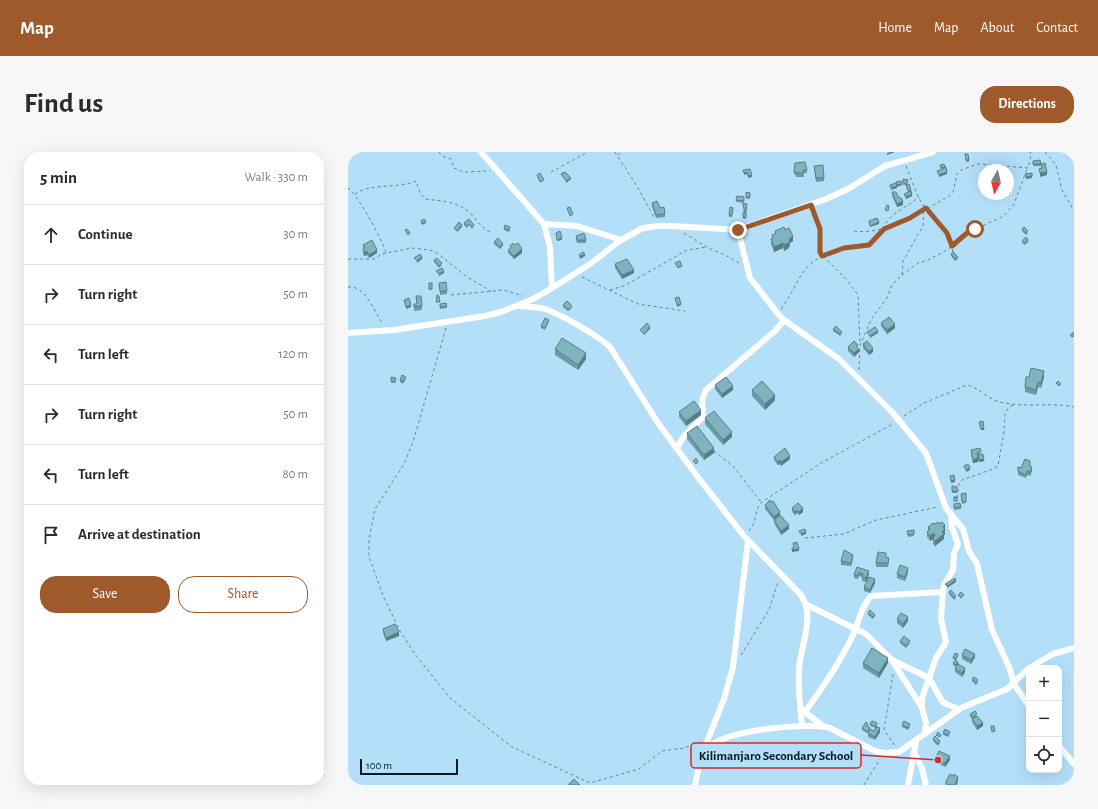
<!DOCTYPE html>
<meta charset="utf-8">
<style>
:root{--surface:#fff;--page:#f7f7f7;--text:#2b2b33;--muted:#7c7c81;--line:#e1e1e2;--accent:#9e5a2a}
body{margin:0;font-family:"Alegreya Sans",sans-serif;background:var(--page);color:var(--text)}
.controls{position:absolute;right:12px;bottom:12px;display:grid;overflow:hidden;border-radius:8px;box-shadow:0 4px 16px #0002}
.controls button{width:36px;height:36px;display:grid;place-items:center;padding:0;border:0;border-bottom:1px solid var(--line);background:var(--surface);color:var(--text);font:20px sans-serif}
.compass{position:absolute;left:630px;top:12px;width:36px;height:36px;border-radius:50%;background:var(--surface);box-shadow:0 4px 16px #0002;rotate:188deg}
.scale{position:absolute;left:12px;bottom:10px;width:98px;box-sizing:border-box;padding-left:4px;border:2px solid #091a23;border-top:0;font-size:11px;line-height:14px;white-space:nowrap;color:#091a23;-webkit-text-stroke:3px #b4dff9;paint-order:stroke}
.stop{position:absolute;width:12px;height:12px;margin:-9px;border:3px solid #9e5a2a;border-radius:50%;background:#fff}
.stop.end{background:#9e5a2a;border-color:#fff;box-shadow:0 1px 4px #0008}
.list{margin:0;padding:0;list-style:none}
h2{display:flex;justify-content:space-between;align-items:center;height:52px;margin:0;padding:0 16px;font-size:17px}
h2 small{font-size:13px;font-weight:400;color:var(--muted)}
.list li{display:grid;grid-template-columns:26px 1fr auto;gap:12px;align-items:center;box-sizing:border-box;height:60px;padding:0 16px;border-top:1px solid var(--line)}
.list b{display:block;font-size:15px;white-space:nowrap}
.list em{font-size:13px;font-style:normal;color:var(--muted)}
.actions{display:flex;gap:8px;padding:12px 16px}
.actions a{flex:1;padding:9px 0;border:1px solid var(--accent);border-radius:16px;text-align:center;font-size:14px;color:var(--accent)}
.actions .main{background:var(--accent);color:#fff}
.icon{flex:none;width:22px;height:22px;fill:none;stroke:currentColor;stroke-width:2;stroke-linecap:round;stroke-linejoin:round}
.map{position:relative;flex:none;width:726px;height:633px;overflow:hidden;border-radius:16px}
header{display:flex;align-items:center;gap:24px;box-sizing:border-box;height:56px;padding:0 20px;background:var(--accent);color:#fff}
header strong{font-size:19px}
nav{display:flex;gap:22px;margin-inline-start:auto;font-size:14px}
.intro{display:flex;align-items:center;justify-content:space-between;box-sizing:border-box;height:96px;padding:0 24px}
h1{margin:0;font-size:28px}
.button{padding:10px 18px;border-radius:16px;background:var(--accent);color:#fff;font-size:14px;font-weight:700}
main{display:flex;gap:24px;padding:0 24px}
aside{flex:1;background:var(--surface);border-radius:16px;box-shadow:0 4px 16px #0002}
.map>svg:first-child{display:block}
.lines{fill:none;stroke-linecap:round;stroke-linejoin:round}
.path{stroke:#648395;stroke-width:1;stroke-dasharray:3 3;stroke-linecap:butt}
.minor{stroke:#fff;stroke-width:6}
.wall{fill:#6d9ba4}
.shaded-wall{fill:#597e86}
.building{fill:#7fb4bf;stroke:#597e86}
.route{stroke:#9e5a2a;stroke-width:5}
.leader{fill:none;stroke:#d62828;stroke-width:1.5}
.callout-dot{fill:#d62828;stroke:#b4dff9;stroke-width:1.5}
.callout{fill:#b4dff9;stroke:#d62828;stroke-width:1.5}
.callout-label{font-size:13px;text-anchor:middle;font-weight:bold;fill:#091a23}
</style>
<header>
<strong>Map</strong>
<nav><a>Home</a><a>Map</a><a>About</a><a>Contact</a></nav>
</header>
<div class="intro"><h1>Find us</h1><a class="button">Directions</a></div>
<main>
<aside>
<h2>5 min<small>Walk · 330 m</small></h2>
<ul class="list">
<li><svg class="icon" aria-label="ahead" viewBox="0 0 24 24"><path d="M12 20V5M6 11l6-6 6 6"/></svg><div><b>Continue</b></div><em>30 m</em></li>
<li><svg class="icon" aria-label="right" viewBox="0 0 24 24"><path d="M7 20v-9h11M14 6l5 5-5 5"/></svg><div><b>Turn right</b></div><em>50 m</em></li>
<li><svg class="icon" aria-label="left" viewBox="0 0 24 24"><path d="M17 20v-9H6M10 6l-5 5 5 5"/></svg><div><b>Turn left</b></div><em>120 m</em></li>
<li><svg class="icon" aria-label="right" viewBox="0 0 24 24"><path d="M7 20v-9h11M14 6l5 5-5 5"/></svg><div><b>Turn right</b></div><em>50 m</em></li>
<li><svg class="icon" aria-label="left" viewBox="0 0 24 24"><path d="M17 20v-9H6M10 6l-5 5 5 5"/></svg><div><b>Turn left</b></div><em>80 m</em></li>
<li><svg class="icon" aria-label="arrive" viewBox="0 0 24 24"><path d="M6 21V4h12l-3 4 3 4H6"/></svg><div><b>Arrive at destination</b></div></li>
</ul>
<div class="actions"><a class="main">Save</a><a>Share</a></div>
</aside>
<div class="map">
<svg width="726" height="633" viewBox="0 0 726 633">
<rect width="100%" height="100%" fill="#b4dff9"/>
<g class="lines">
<!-- path -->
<g class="path">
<polyline points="91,0 94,4 103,7 106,16 115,20 142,19"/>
<polyline points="267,0 290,36 307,67"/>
<polyline points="697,0 708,13 714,38 726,59"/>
<polyline points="270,3 274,0"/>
<path d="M558,14C563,26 567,39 573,50C584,68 601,78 605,100"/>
<polyline points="203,20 240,0"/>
<path d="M0,36C11,45 34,87 38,101"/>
<path d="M7,42C22,31 49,37 68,29L72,41L77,47C93,49 109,49 122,61C130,69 130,73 142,80"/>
<polyline points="465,58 472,80 473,102 499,128 510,143 512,192"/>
<path d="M506,79C541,83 571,60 600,45L605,40L609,22L613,18L630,12L680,16L683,4L682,0"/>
<polyline points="336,81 360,96 377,103 391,111"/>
<polyline points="0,107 26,107 34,102 64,96 82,98 89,101 119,125 143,139"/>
<polyline points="554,123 570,111 580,108 599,98 619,81 656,64 666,52 679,17"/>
<polyline points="234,125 290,152 337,159"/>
<path d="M0,135C18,133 26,160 35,172"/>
<polyline points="262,138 276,134 339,98 359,95"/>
<polyline points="103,143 156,138 175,144"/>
<path d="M433,157C455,127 449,111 491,98C500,95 512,97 521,93C532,87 534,75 541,67C549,58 562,53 571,45"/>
<polyline points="98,176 65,290 56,312 27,357 21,388 21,405 36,446 52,479 67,502 102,546 164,595 242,631 291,617 314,599 336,596 352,590"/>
<polyline points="511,218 512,193 524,166 539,146 544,133 554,123 555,109 575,74 576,53"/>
<path d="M556,264L576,251L619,233C631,236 640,247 652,250C677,256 702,250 726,255"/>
<polyline points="366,299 385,314 413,350"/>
<polyline points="609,346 611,332 614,328 645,317 650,314 656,280 657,262 661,255 668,252"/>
<path d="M401,379C410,368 406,357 414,350L473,311L545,272"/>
<polyline points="457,386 496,382 528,368 590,355"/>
<polyline points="393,503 421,458 430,430"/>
<polyline points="545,522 536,578 547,594"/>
<polyline points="516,633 532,607"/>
</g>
<!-- minor -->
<g class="minor">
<polyline points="133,0 196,72 202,95 204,136"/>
<polyline points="196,72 229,74 273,88"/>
<polyline points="390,78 402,126 431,163 436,168 491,207 544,260 578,301 598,356 615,377 621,399 629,412 644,478 662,517 666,532 681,554"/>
<path d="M172,154C180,155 189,155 197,157C214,163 249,183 262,195L310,271L349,324L396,384L453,443C468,465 452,494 451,518C450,537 452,555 454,574"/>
<polyline points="0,181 46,178 137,164 153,160 185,147 204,136 242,112 273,88 295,76 309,74 325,74 390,78 478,47 500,37 537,14 585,0"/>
<polyline points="329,296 336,284 355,265 354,248 358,238 427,179 436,168"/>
<polyline points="459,453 518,482 544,508 581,526 594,549 598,552 611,557"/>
<polyline points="545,510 573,554"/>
<polyline points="681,516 705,502 726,496"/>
<polyline points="454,558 475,574"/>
<path d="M457,560C474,536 491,512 504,485C511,471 512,456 523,444L595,440"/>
<polyline points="577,581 578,571 574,556 574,546 588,506 598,490 593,467 595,440 596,433 605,418 606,401 610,392 604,375 603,363"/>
<polyline points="568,590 566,600 574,616 578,633"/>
<polyline points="711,594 726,612"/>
<polyline points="357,599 360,587 376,547 385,515 400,389"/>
<path d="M347,633C350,621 351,605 360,596C377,578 458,570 482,576L527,599L536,601L551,600L613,556L659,537L681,516"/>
<polyline points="560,633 566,600"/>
</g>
</g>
<!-- wall -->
<g class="wall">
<polygon points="617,2 621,8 621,10 618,10"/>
<polygon points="692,8 693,14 685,14 685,9"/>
<polygon points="447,11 459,18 459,21 456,21 456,25 448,25 448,23 446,23"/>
<polygon points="466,14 476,26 476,29 468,30"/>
<polygon points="555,27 560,28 559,33 563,39 564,44 558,47 556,42 560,40 558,35 558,33 559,33 555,33"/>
<polygon points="398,40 402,41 402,47 398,47"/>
<polygon points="544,40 550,45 555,53 549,55 544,44"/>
<polygon points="389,44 396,45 396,51 388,50"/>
<polygon points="304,51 312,56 317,62 317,65 308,66 304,54"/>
<polygon points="395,51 399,52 398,67 395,67 396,56 395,56"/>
<polygon points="385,56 384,65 381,65 381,63"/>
<polygon points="116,71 126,73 126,74 124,77 121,73 119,76 116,73"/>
<polygon points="156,77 162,77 161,80 156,78"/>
<polygon points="674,77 680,81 678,83 674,79"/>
<polygon points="437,78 445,89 442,91 441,96 436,99 435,96 426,100 423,92 423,87 424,87 424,83 427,82 427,79"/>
<polygon points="228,84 238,88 238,91 229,91 228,87"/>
<polygon points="146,90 155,93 152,97 146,92"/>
<polygon points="15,93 29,101 21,106 19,103 16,104 15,101"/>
<polygon points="167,93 174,101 166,107 160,101 160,98 162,97 162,94"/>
<polygon points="603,102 610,107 607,109 603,104"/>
<polygon points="86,108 94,113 91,116 86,110"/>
<polygon points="267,112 286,121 274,127 267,116"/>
<polygon points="98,130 99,142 92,143 91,131"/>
<rect x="81" y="131" width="3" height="7"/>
<polygon points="68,144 74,154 74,158 66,159 66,152 69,152"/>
<polygon points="92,152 99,154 99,156 92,157"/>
<polygon points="215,153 224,156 220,159 215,155"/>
<polygon points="201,170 197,178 193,176 193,174"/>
<polygon points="533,171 547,176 539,182 533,174"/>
<polygon points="485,177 494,182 492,184 485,179"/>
<polygon points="515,192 525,200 521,203 515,196"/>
<polygon points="500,195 510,196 511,200 506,205 500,199"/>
<polygon points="207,197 238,207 230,218 207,203"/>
<polygon points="43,225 48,228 47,231 43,231"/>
<polygon points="681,225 696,225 693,236 690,235 688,243 677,240 677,235"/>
<polygon points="58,227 55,232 52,230 52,228"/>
<polygon points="367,233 385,238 374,246 367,237"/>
<polygon points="404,238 427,248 417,258 404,244"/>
<polygon points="331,260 353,263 338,274 331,265"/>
<polygon points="357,266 384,285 375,293 357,272"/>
<polygon points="339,281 366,301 356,308 339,287"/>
<polygon points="623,298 633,302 636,309 631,310 630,307 630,310 625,311 623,302"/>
<polygon points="426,305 442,307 433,314 432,312 430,313 426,308"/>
<polygon points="682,314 684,318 682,324 679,323 678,326 670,323 670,319 673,316"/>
<polygon points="609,335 609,341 604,341 604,339"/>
<polygon points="618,341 618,351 614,352 613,342"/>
<polygon points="606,352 613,355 613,357 606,358"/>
<polygon points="417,353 432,363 441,377 433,383 426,371 426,368 417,357"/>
<polygon points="444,356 455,360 451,363 449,361 447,363 444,360"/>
<polygon points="587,372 591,372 597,377 597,383 596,383 596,387 587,394 585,392 585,387 582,389 579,385 579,380 580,378 580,375"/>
<polygon points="566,378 566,384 560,385 559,379"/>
<polygon points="538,405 541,409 540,415 528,415 528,411"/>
<polygon points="505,406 503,414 493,413 493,409"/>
<polygon points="509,415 521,422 518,430 514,429 514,425 511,424 510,427 506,426 506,423"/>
<polygon points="560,420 557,429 549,426 549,422"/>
<polygon points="527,431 522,441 516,439 516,435"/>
<polygon points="601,440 608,446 606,448 601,442"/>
<polygon points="520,461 527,464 525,467 520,463"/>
<polygon points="549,467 560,469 555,476 549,471"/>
<polygon points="35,477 51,484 38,489 35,481"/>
<polygon points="552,489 562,491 558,496 552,491"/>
<polygon points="614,503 627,505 623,512 614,507"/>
<polygon points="610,504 608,508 617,520 614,525 607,520 607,517 608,515 605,513 605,511 607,508 605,507 605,506"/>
<polygon points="515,511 540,511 531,526 515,516"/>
<polygon points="624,527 630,530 628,533 624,529"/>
<polygon points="622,562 629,564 635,574 629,578 624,570 624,567 622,564"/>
<polygon points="522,572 529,573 529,575 532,580 527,588 520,585 520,581 526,579 528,576 522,574"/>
<polygon points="520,573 520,575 522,578 519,581 514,578 514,576"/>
<polygon points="554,573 562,574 560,578 554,575"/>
<polygon points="595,581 602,582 600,585 595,583"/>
<polygon points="585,587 592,591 590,594 585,589"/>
<polygon points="587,607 602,608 597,615 587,610"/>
</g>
<!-- shaded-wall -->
<g class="shaded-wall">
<polygon points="543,0 547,0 539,3 539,1"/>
<polygon points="399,20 399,22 396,23 396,21"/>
<polygon points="599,20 599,22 591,25 591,23"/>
<polygon points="699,20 699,23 692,25 692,21"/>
<polygon points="404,23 404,25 400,26 400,24"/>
<polygon points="684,24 684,26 678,27 678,25"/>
<polygon points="223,26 223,27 218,31 218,29"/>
<polygon points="554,32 554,33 549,35 549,33"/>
<polygon points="549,34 549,36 543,38 543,36"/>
<polygon points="564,42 564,44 558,47 558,45"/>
<polygon points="555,49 555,53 549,55 549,52"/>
<polygon points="78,69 78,71 74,73 74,72"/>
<polygon points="531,70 531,72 522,75 522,74"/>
<polygon points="114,73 114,75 109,80 109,79"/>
<polygon points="445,84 445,89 442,91 441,96 436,99 436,93 442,86"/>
<polygon points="214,86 214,88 209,89 209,88"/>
<polygon points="680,88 680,90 676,93 676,92"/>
<polygon points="435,91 435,96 426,100 426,95"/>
<polygon points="155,92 155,93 152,97 152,95"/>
<polygon points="174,97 174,101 166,107 166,104"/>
<polygon points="29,98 29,101 21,106 21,103"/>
<polygon points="19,99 19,103 16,104 16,101"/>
<polygon points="237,102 237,104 232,107 232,105"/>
<polygon points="74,105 74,107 69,111 69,109"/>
<polygon points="286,118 286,121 274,127 274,123"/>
<polygon points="96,119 96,121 91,124 91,122"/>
<polygon points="333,152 333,153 329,155 329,153"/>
<polygon points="63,153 63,155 58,157 58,155"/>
<polygon points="547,172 547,176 539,182 539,178"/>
<polygon points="302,175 302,177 296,183 296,182"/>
<polygon points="530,179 530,181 522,186 522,184"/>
<polygon points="525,196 525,200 521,203 521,200"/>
<polygon points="511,197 511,200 506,205 506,201"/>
<polygon points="238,201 238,207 230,218 230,213"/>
<polygon points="696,219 696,225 693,236 693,231"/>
<polygon points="690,230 690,235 688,243 688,238"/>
<polygon points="385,234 385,238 374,246 374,242"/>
<polygon points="427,243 427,248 417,258 417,252"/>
<polygon points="353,258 353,263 338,274 338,269"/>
<polygon points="636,276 636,278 633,278 633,277"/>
<polygon points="384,280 384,285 375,293 375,288"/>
<polygon points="366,296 366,301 356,308 356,303"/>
<polygon points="442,304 442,307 433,314 433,310"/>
<polygon points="630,306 630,310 625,311 625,308"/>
<polygon points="636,307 636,309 631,310 631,308"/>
<polygon points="432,308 432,312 430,313 430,310"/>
<polygon points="684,315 684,318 682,324 682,320"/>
<polygon points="622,316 622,318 618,320 618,318"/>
<polygon points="607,328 607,330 603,331 603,329"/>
<polygon points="455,356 455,360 451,363 451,360"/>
<polygon points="449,358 449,361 447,363 447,360"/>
<polygon points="432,360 432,364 426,368 426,365"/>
<polygon points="441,373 441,377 433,383 433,379"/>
<polygon points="597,373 597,383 596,383 596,387 587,394 587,389 595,375"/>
<polygon points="458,380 458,382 453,384 453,382"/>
<polygon points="586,381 586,387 582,389 582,384"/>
<polygon points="451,397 451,399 444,400 444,398"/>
<polygon points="505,403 505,406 503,414 503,411"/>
<polygon points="560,416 560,420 557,429 557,425"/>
<polygon points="521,419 521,422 518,430 518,426"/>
<polygon points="527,427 527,431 522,441 522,438"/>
<polygon points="608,428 608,430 599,436 599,434"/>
<polygon points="560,465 560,469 555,476 555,472"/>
<polygon points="51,480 51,484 38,489 38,486"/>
<polygon points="627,502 627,505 623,512 623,508"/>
<polygon points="540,506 540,511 531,526 531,521"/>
<polygon points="617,516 617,520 614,525 614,521"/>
<polygon points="635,571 635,574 629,578 629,574"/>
<polygon points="532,576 532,580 527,588 527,585"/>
<polygon points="602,604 602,608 597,615 597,611"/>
<polygon points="610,625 610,628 609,633 607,633"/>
</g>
<!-- building -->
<g class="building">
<polygon points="617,2 620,2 621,8 618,8"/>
<polygon points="692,8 693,12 685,12 685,9"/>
<polygon points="457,10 459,18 455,18 456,21 448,21 448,20 446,20 447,11"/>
<polygon points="697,11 699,20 692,21 691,17 694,16 693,12"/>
<polygon points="596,12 597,15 593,16 592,13"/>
<polygon points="475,13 476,26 468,26 466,14"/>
<polygon points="598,15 599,20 591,23 589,19"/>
<polygon points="402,17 404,23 400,24 399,20 396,21 395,18"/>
<polygon points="217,20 223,26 218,29 213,22"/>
<polygon points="192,21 196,28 192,30 189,23"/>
<polygon points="684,21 684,24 678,25 677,22"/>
<polygon points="555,27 560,28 559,31 555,31"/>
<polygon points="553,29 554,32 549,33 548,30"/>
<polygon points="548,31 549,34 543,36 542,33"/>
<polygon points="561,32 563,38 560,39 558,33"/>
<polygon points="563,39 564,42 558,45 556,42"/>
<polygon points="398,40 402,41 402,45 398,45"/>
<polygon points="544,40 548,40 550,45 553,46 555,49 549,52"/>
<polygon points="389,44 396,45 396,49 388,48"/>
<polygon points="309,49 312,56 316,55 317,62 308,63 304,51"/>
<polygon points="395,51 399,52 398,59 396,59 396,55 395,54"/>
<polygon points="539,53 541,54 540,59 537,58"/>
<polygon points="222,55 225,62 222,64 219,56"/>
<polygon points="382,55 385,56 384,63 381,63"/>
<rect x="395" y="61" width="3" height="4"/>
<polygon points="529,66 531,70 522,74 521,69"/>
<polygon points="76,67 78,69 74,72 73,69"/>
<polygon points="121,67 126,73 124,75 121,72 119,74 116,71"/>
<polygon points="111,70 114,73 109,79 106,76"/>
<polygon points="157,73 162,75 161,78 156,77"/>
<polygon points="436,75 437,78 441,76 445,84 442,86 441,91 436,93 435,91 426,95 423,87 425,86 424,83 428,81 427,79"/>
<polygon points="676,75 680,79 678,81 674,77"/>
<polygon points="59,77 62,81 60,83 57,78"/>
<polygon points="212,79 214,86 209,88 208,81"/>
<polygon points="236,81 238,88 229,88 228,84"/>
<polygon points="678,85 680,88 676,92 674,89"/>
<polygon points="150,86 155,92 152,95 146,90"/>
<polygon points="24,88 29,98 21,103 19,99 16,101 15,97 17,96 15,93"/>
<polygon points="165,91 167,93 170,91 174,97 166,104 160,98 163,96 162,94"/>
<polygon points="235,100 237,102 232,105 231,103"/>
<polygon points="605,100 610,105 607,107 603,102"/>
<polygon points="72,102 74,105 69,109 66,106"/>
<polygon points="89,106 94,111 91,114 86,108"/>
<polygon points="279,107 286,118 274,123 267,112"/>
<polygon points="332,109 334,114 330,116 327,111"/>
<polygon points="94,116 96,119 91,122 88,119"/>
<polygon points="98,130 99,139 92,139 91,131"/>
<rect x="81" y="131" width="3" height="6"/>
<polygon points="89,143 91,144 92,150 88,150"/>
<polygon points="68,144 73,144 74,154 66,155 66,152 69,152"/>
<polygon points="331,145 333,152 329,153 327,146"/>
<polygon points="61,146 63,153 58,155 56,148"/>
<polygon points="219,149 224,154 220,158 215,153"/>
<polygon points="98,151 99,154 92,155 92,152"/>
<polygon points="541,165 547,172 539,178 533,171"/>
<polygon points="197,166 201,168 197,176 193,174"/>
<polygon points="299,171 302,175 296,182 292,178"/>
<polygon points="488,174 494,180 492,182 485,177"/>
<polygon points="527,175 530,179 522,184 519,180"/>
<polygon points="726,180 726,184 724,185 722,183"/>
<polygon points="214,186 238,201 230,213 207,197"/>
<polygon points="506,189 510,193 508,194 511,197 506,201 500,195"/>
<polygon points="519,189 525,196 521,200 515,192"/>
<polygon points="683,216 696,219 693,231 690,230 688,238 677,235 678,225 681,225"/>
<polygon points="54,223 58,225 55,230 52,228"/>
<polygon points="43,225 48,226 47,230 43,229"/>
<polygon points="378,225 385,234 374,242 367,233"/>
<polygon points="414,229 427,243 417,252 404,238"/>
<polygon points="710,229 713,232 711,234 708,231"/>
<polygon points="346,249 353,258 338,269 331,260"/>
<polygon points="366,259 384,280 375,288 357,266"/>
<polygon points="635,269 636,276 633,277 631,270"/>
<polygon points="349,274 366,296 356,303 339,281"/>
<polygon points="437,296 442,304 433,310 432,308 430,310 426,305"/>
<polygon points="632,296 633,300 629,301 630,306 625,308 623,298"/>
<polygon points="635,302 636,307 631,308 630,303"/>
<polygon points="348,306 350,310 348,312 345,309"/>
<polygon points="677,307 682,309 682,314 684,315 682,320 679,319 678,323 670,319 670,315 673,316"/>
<polygon points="620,312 622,316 618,318 616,314"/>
<polygon points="606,323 607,328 603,329 602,324"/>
<polygon points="604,334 609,335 609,340 604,339"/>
<polygon points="618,341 618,350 614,350 613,342"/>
<rect x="606" y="345" width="3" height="4"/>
<polygon points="422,348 423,350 425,349 432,360 426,365 417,353"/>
<polygon points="450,351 455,356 451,360 449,358 447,360 444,356"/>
<polygon points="612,351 613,355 606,356 606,352"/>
<polygon points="432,363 441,373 433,379 426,368"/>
<polygon points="590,370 591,372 594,370 597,373 595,375 597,378 594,379 596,382 587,389 585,386 587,383 586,381 582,384 579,380 582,377 580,375 585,371 587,372"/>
<polygon points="457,377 458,380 453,382 451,379"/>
<polygon points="566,378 566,382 560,383 559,379"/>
<polygon points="449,390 451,397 444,398 444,396 446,395 445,391"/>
<polygon points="496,398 505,403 503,411 493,409"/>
<polygon points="530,400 538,401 538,405 541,406 540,411 528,411"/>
<polygon points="552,413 560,416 557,425 549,422"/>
<polygon points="509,415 521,419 518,426 514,425 515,422 511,420 510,424 506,423"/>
<polygon points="521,425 527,427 522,438 516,435"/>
<polygon points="607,426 608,428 599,434 597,432"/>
<polygon points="603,438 608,444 606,446 601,440"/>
<polygon points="613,440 616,443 613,446 610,443"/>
<polygon points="522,458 527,463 525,465 520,461"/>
<polygon points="553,461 560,465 555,472 549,467"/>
<polygon points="47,472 51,480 38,486 35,477"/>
<polygon points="556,484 562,489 558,494 552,489"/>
<polygon points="524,496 540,506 531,521 515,511"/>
<polygon points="617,497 627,502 623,508 614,503"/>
<polygon points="607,501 610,502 608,507 605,506"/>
<polygon points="608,508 610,510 608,513 605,511"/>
<polygon points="610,512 617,516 614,521 607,517"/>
<polygon points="626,525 630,528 628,531 624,527"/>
<polygon points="627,559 629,562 624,565 622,562"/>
<polygon points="629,564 635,571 629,574 624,567"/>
<polygon points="524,569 529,571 528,575 522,572"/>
<polygon points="556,569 562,572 560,576 554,573"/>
<polygon points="518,570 520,572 519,574 522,576 519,580 514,576"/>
<polygon points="643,574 646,574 647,579 644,580"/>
<polygon points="528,575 532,576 527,585 520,581 522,577 526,579"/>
<polygon points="597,577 602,580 600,583 595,581"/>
<polygon points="590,580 593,583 592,585 588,583"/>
<polygon points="587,584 592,589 590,592 585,587"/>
<polygon points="591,599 602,604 597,611 587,607"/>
<polygon points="602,622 605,624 606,622 610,625 607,633 600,633 598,632 598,629"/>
<polygon points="226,627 232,633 221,633 221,632"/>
</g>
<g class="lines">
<!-- route -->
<polyline class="route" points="390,78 463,53 472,77 472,100 474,104 496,96 521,93 536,77 562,66 578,56 599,81 604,94 619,81 627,77"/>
</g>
<!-- callouts -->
<path class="leader" d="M590 608L513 603"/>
<circle class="callout-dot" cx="590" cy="608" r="4"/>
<rect class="callout" x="343" y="591" width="170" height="25" rx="4"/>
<g class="callout-label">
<text x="428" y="608">Kilimanjaro Secondary School</text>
</g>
</svg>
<div class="controls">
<button>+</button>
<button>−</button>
<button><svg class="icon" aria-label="locate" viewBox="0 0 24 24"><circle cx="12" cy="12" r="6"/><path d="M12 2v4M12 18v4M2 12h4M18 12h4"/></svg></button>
</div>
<svg class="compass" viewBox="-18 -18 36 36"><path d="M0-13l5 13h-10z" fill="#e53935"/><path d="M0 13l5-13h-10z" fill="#7c7c81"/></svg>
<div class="scale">100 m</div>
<div class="stop" style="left:627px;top:77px"></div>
<div class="stop end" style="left:390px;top:78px"></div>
</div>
</main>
